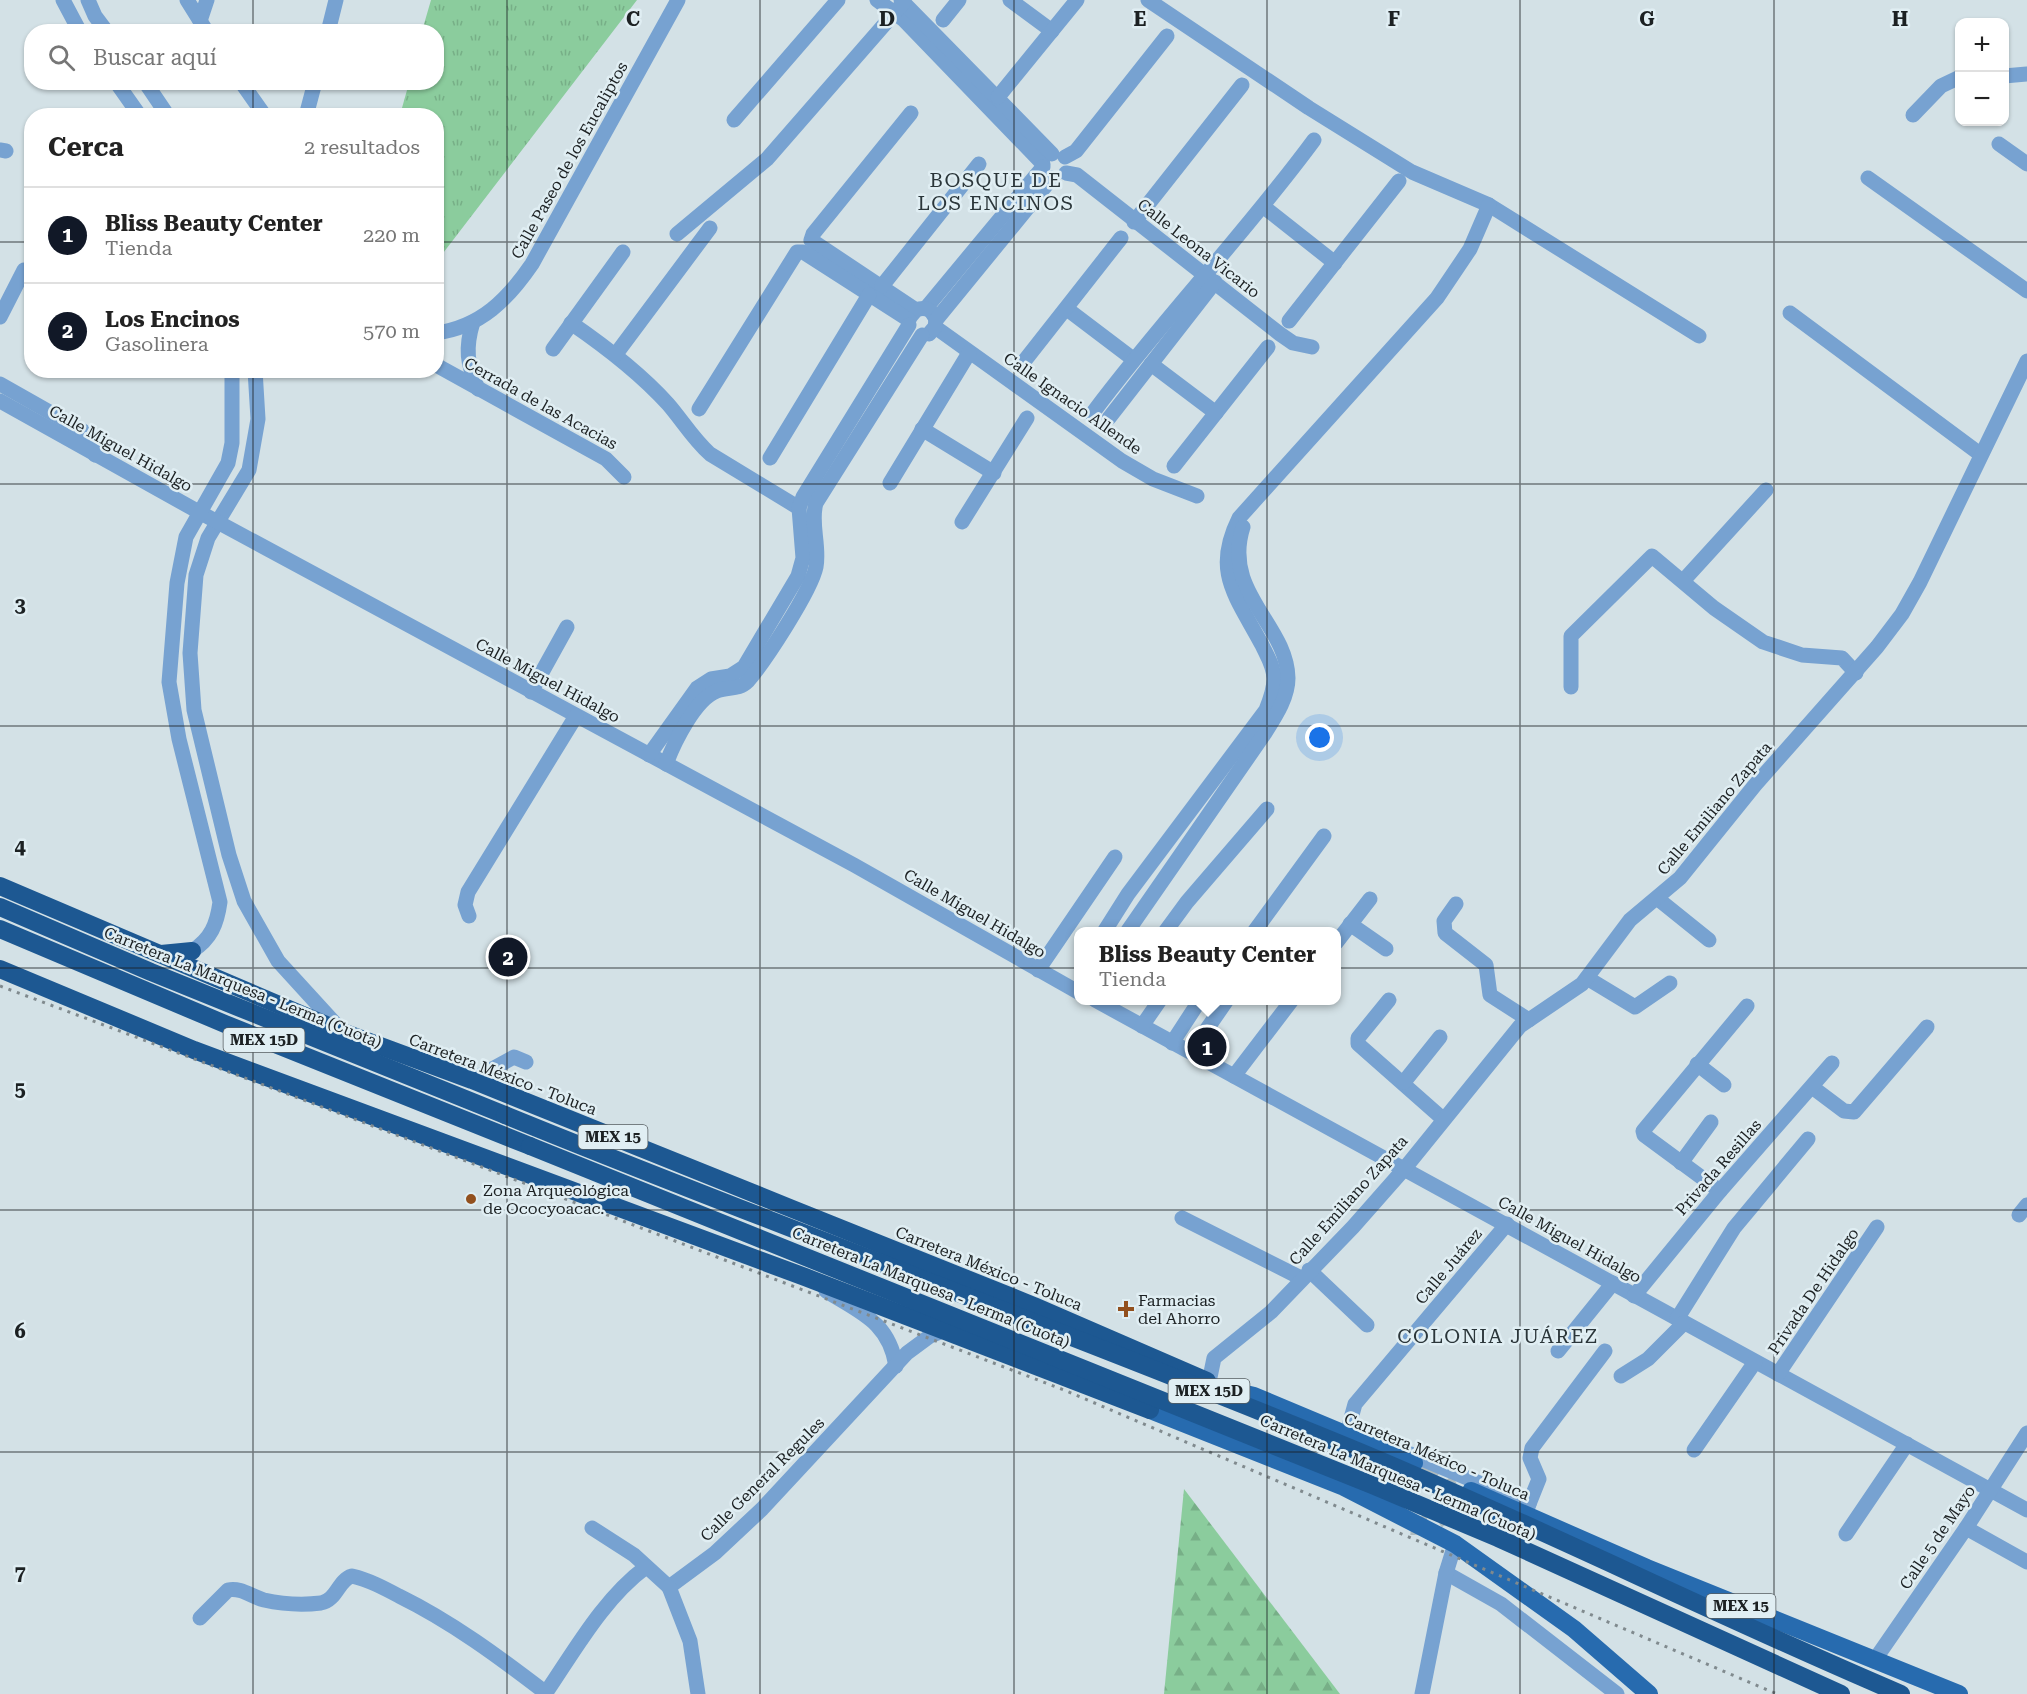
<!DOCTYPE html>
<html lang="es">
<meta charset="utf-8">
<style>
:root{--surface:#fff;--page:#f2f2f2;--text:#222;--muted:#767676;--line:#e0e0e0;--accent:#111827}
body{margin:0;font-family:"Roboto Serif",serif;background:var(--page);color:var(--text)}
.controls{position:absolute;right:18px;top:18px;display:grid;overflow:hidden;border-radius:12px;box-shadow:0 2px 4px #0004}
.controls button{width:54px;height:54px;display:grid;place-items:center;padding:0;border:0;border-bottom:2px solid var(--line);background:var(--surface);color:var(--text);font:30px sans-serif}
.you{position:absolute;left:1320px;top:738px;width:21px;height:21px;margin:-15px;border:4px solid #fff;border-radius:50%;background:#1a73e8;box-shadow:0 0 0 9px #1a73e833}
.badge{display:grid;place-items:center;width:39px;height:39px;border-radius:50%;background:var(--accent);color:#fff;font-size:20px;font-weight:700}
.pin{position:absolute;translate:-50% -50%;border:3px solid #fff;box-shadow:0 2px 6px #0006}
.popup{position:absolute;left:1074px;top:927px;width:267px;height:78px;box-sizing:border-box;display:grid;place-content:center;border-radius:12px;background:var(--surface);filter:drop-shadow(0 2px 4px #0005);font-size:20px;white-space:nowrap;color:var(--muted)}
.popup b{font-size:22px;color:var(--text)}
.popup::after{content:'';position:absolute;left:50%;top:100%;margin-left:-12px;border:12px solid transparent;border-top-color:var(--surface)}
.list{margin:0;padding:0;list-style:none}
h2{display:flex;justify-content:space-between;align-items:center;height:78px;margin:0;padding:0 24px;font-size:26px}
h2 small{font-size:20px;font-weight:400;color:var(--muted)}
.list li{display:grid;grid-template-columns:39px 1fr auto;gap:18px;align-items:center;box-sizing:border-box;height:96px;padding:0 24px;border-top:2px solid var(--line)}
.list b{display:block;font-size:22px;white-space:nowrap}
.list p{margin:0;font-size:20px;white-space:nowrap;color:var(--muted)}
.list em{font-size:20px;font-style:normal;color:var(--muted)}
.icon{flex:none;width:33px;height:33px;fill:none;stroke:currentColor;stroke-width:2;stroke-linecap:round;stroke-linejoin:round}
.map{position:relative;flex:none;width:2027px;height:1694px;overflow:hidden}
.search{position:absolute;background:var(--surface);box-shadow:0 2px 4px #0004;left:24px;top:24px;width:420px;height:66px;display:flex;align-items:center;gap:15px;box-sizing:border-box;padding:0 21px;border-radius:24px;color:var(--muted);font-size:22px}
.panel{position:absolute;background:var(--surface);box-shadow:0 2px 4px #0004;left:24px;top:108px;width:420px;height:270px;border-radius:24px}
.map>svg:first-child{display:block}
.grass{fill:url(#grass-tufts)}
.forest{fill:url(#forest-firs)}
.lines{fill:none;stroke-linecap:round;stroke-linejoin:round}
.major-tunnel{stroke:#aebbbf;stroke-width:18;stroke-dasharray:18 9;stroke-linecap:butt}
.minor{stroke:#77a2d1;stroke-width:15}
.major{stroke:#276baf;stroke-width:18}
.highway{stroke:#1d5892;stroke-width:18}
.rail{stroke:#808a8e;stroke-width:3;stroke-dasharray:3 6;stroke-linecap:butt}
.highway-bridge{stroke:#1d5892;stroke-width:18}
.grid{fill:none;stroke:#1c2123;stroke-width:1.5;stroke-opacity:0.55}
.poi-dot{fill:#92501e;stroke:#e0eef3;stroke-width:2}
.labels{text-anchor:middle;stroke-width:5;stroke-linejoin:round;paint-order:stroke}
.shield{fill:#e0eef3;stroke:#575e61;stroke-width:1.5}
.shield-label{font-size:15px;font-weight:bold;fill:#1c2123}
.street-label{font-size:16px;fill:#1c2123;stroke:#e0eef3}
.poi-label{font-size:16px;fill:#1c2123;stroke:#e0eef3;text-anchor:start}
.quarter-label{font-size:20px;letter-spacing:1.5px;fill:#2b363a;stroke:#e0eef3}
.grid-label{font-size:20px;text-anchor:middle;font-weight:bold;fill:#1c2123;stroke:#e0eef3;stroke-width:5;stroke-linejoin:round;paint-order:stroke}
</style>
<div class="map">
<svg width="2027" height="1694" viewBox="0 0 2027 1694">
<defs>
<pattern id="grass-tufts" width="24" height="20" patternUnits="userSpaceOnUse" patternTransform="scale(1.5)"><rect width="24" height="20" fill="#8bcc9d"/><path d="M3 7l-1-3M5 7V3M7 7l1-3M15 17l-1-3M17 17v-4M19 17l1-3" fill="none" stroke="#77af87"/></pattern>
<pattern id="forest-firs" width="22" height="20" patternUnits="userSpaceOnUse" patternTransform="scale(1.5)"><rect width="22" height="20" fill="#8bcc9d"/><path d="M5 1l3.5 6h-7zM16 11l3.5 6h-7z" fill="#77af87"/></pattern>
</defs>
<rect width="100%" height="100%" fill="#d3e1e6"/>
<!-- grass -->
<polygon class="grass" points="431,0 637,0 437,261 436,116 400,115 409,83 436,82 436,32 422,31"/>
<!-- forest -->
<polygon class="forest" points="1184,1489 1340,1694 1164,1694"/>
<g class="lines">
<!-- major-tunnel -->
<path class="major-tunnel" d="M1411,1526C1438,1528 1464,1504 1443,1479C1436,1471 1423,1467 1414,1463"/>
<!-- minor -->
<g class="minor">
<polyline points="63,0 80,32"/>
<polyline points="88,0 95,16 107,32"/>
<polyline points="187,0 207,32"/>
<polyline points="877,0 904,20 1043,164"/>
<polyline points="901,0 1052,154"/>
<polyline points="1010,0 1052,31"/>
<polyline points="1148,0 1309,108 1412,172 1489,205 1699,336"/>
<polyline points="943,20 959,0"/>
<polyline points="200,21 207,0"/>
<polyline points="328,32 336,0"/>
<polyline points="2004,76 2027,74"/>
<polyline points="116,82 140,116"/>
<polyline points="145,82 168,116"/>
<polyline points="241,82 265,116"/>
<polyline points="998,97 1077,0"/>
<polyline points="911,113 813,234 811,240 916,310"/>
<polyline points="1913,115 1941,86 1960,77"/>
<polyline points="306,116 315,82"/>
<polyline points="734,120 838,0"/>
<polyline points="1999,144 2027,164"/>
<polyline points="0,150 6,151"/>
<polyline points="1065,157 1076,151 1167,36"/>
<polyline points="1066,173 1077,175 1280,334 1293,343 1312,347"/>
<polyline points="1868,178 2027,291"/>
<polyline points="1264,207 1335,263"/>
<polyline points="1134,222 1242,85"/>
<polyline points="677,234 767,159 904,2"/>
<polyline points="882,286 979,164"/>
<polyline points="926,308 1043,167"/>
<polyline points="1067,309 1133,359"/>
<polyline points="1790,313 1980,454"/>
<polyline points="0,317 24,270"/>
<path d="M910,317L916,310C926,306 932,310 936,320"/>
<polyline points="1289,321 1399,181"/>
<path d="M473,322C465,348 467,364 478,389"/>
<path d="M571,323C606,347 639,372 668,404C682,420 693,439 710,454L799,508"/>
<polyline points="935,327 1122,461 1153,479 1197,496"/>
<path d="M436,333C481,327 508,299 532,264L678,0"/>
<polyline points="929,334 935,327 936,320 1052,178"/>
<polyline points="553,349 623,252"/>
<polyline points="616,354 710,228"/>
<polyline points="1022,364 1121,238"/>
<polyline points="1151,364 1216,413"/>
<polyline points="436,365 606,459 624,477"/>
<polyline points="255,370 258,419 249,470 208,538 196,575 190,653 194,710 229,855 244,901 278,961 341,1030"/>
<polyline points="0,384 83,431 97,444 95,455"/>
<polyline points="0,401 199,512 854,865 1078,992"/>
<polyline points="699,409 797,252 803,252 909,320"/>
<path d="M1092,414C1162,320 1244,235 1314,140"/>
<polyline points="1109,418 1215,282"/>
<polyline points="922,429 994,473"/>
<polyline points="770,458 869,295"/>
<polyline points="1174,466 1268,347"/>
<polyline points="890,483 969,353"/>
<polyline points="962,522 1027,418"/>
<polyline points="1683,581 1766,490"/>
<polyline points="1571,687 1571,636 1652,556 1714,608 1763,642 1802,655 1842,658 1856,673"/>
<polyline points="531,692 567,627"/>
<polyline points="649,755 697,688 711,679 730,676 744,667 798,576 803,558 799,508 803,497 909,325"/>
<path d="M666,764C674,743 695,699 717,691C728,686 738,691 748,681C765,661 811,591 816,567C820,546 810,523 816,503L922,335"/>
<polyline points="1658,899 1709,940"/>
<polyline points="1456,904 1444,921 1445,933 1486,965 1490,995 1529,1020"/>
<polyline points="469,916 465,905 468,892 576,716"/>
<polyline points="1350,924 1386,949"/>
<path d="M1104,932L1128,894L1266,710C1270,700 1274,690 1274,679C1274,666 1267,656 1262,645C1236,596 1212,572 1239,518L1437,298L1470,249L1489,205"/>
<path d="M1127,932L1265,733C1275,717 1288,698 1288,678C1287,624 1222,593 1243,527"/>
<polyline points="1165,932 1187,902 1267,809"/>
<polyline points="1254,932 1324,836"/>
<polyline points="1336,943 1370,899"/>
<path d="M192,951C211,939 217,924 220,902L179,739L169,682L177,583L186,537L228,463L232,443V370"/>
<polyline points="1038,970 1115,857"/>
<polyline points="1587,978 1635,1007 1670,983"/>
<polyline points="1095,1000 2027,1510"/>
<polyline points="1389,1000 1358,1038 1358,1044 1443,1119"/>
<polyline points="1142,1026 1160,1000"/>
<polyline points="1172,1043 1200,1000"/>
<polyline points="1191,1052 1227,1000"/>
<polyline points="1697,1064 1724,1085"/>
<polyline points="1234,1076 1292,1000"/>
<polyline points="472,1080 514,1057 526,1062"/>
<polyline points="1404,1082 1440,1037"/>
<polyline points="1812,1087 1844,1111 1854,1112 1927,1027"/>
<polyline points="1681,1163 1711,1122"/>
<polyline points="1720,1191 1644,1135 1643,1131 1747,1006"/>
<polyline points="2019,1215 2027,1205"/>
<polyline points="1182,1218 1301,1278"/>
<polyline points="1309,1270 1367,1325"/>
<path d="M826,1291C861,1313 889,1322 896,1366"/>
<polyline points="1634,1296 1720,1191 1832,1063"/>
<polyline points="1677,1319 1734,1228 1808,1139"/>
<polyline points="1558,1351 1613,1283"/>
<polyline points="1778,1374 1877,1227"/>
<polyline points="1621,1376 1648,1359 1684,1323"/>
<polyline points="1209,1382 1214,1358 1271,1312 1353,1227 1405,1168 1520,1026 1582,984 1630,920 1680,878 1755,785 1877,647 1902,614 1920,582 2027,361"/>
<polyline points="1370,1437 1358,1432 1350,1422 1355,1404 1507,1224"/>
<polyline points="1694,1450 1755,1362"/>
<polyline points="1403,1451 1529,1504 1526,1513"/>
<polyline points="1529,1504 1539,1479 1530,1458 1532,1448 1605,1351"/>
<polyline points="592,1528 634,1555 669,1587 715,1553 762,1509 907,1353 930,1336 945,1330"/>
<polyline points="1966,1528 2027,1562"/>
<polyline points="1846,1534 1907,1444"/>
<polyline points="1446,1573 1501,1604 1617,1694"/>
<polyline points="669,1587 690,1641 698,1694"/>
<path d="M200,1618L228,1590C241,1587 252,1597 264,1600C282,1604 304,1605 321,1603C337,1600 338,1580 352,1576C369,1580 384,1588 399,1596C452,1622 499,1657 546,1693"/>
<polyline points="1874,1661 1966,1528 2027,1433"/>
<path d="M545,1694C575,1650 603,1599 646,1567"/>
<polyline points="1422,1694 1446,1573 1455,1544"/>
</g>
<!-- major -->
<g class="major">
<polyline points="1225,1389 1254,1396 1414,1463"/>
<polyline points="1150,1410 1344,1487 1455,1544 1574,1629 1649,1694"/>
<polyline points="1471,1491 1647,1568 1959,1694"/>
</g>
<!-- highway -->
<g class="highway">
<polyline points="0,886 345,1033 472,1080 790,1208 1034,1306 1207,1381"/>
<polyline points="0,907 151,972 505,1115"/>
<polyline points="0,929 225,1024 530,1146"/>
<polyline points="161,954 192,951"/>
<polyline points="0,969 194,1050 805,1277 1150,1410"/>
</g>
<!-- rail -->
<polyline class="rail" points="0,986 495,1172 1064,1390 1777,1694"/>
<!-- highway-bridge -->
<g class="highway-bridge">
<path d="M505,1115C789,1231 1077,1335 1360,1452C1542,1528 1719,1617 1901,1694"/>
<polyline points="530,1146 1372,1485 1498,1538 1841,1694"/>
</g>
</g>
<!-- grid -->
<path class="grid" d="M253,0V32M507,0V1694M760,0V1694M1014,0V1694M1267,0V1694M1520,0V1694M1774,0V1694M253,82V116M0,242H32M436,242H2027M253,370V1694M0,484H2027M0,726H2027M0,968H2027M0,1210H2027M0,1452H2027"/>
<!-- markers -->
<g class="poi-dot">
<circle cx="471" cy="1199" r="6"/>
<path d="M1123 1300h6v6h6v6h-6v6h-6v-6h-6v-6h6z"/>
</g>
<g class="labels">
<!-- shield labels -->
<g class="shield">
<rect x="223.5" y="1028" width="81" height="24" rx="4.5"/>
<rect x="578.5" y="1125" width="69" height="24" rx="4.5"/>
<rect x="1168.5" y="1379" width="81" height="24" rx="4.5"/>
<rect x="1706.5" y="1594" width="69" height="24" rx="4.5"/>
</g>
<g class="shield-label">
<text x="264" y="1045">MEX 15D</text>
<text x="613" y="1142">MEX 15</text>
<text x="1209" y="1396">MEX 15D</text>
<text x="1741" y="1611">MEX 15</text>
</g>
<!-- street labels -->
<g class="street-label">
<text transform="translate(569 160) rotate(-61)" y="6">Calle Paseo de los Eucaliptos</text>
<text transform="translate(1199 248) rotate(38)" y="6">Calle Leona Vicario</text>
<text transform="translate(541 403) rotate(29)" y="6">Cerrada de las Acacias</text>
<text transform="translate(1073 403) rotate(35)" y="6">Calle Ignacio Allende</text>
<text transform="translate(121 448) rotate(29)" y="6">Calle Miguel Hidalgo</text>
<text transform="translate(548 680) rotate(28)" y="6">Calle Miguel Hidalgo</text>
<text transform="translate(1714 808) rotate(-50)" y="6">Calle Emiliano Zapata</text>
<text transform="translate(975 913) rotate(30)" y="6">Calle Miguel Hidalgo</text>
<text transform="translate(243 987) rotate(22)" y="6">Carretera La Marquesa - Lerma (Cuota)</text>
<text transform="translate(503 1074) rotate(21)" y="6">Carretera México - Toluca</text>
<text transform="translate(1718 1167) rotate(-49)" y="6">Privada Resillas</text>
<text transform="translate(1348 1200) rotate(-48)" y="6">Calle Emiliano Zapata</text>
<text transform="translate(1570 1239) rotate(29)" y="6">Calle Miguel Hidalgo</text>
<text transform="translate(1448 1266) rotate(-50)" y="6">Calle Juárez</text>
<text transform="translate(989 1268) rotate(22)" y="6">Carretera México - Toluca</text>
<text transform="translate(931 1287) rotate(22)" y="6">Carretera La Marquesa - Lerma (Cuota)</text>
<text transform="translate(1813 1291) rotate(-56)" y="6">Privada De Hidalgo</text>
<text transform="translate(1437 1456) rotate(23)" y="6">Carretera México - Toluca</text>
<text transform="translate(1398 1477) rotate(23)" y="6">Carretera La Marquesa - Lerma (Cuota)</text>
<text transform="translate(762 1479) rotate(-45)" y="6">Calle General Regules</text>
<text transform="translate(1937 1537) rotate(-56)" y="6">Calle 5 de Mayo</text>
</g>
<!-- poi labels -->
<g class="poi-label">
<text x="483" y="1196">Zona Arqueológica<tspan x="483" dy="18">de Ococyoacac.</tspan></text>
<text x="1138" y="1306">Farmacias<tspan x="1138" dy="18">del Ahorro</tspan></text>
</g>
<!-- quarter labels -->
<g class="quarter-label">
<text x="996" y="187">BOSQUE DE<tspan x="996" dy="23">LOS ENCINOS</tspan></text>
<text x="1498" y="1343">COLONIA JUÁREZ</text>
</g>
</g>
<g class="grid-label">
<text x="633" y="26">C</text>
<text x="887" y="26">D</text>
<text x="1140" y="26">E</text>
<text x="1394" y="26">F</text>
<text x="1647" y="26">G</text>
<text x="1900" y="26">H</text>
<text x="20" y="612">3</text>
<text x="20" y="854">4</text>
<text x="20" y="1096">5</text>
<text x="20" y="1338">6</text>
<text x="20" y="1580">7</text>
</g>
</svg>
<div class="controls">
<button>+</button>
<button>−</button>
</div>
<div class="you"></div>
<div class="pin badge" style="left:1207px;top:1047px">1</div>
<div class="popup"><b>Bliss Beauty Center</b>Tienda</div>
<div class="pin badge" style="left:508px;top:957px">2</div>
<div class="search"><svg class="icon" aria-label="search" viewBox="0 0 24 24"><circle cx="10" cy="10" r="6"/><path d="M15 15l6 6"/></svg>Buscar aquí</div>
<section class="panel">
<h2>Cerca<small>2 resultados</small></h2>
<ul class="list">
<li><span class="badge">1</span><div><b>Bliss Beauty Center</b><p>Tienda</p></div><em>220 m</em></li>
<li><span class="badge">2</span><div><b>Los Encinos</b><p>Gasolinera</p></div><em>570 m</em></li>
</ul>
</section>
</div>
